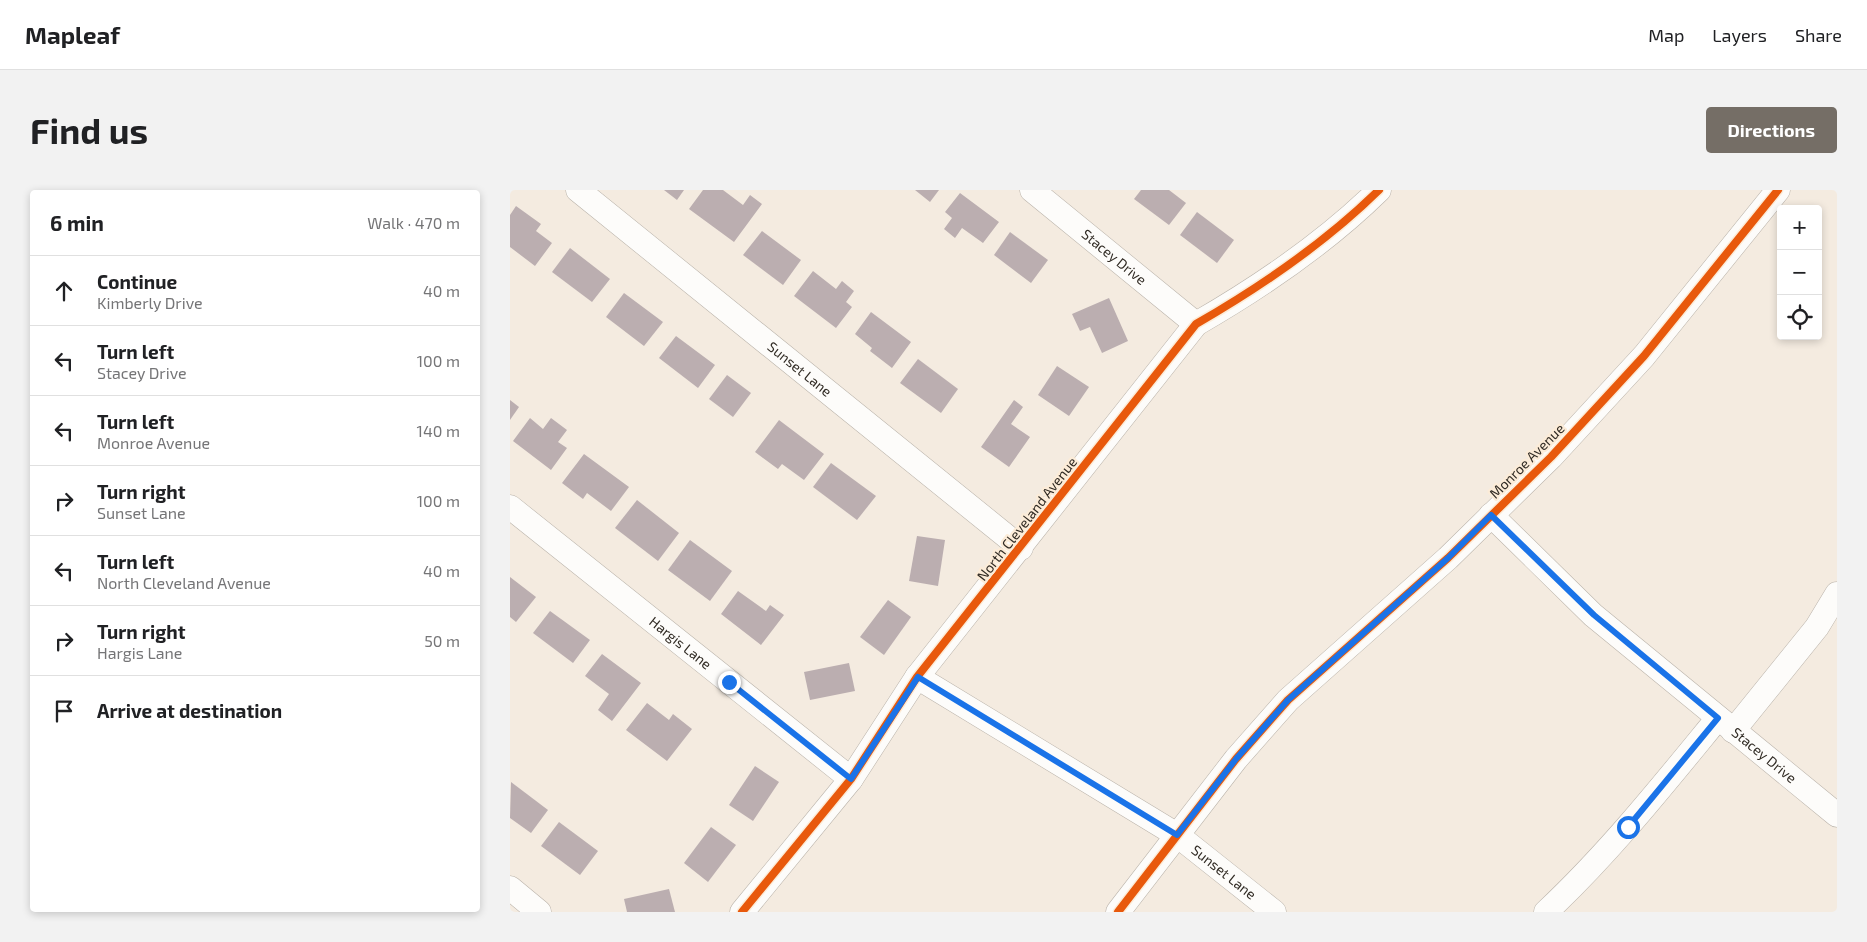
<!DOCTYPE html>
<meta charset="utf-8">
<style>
:root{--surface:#fff;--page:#f2f2f2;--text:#202124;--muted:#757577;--line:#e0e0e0;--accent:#756e66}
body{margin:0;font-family:"Exo 2",sans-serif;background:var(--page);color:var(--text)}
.controls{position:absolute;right:15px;top:15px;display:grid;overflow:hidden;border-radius:5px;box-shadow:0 2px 8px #0003}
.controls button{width:45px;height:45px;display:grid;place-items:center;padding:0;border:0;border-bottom:1px solid var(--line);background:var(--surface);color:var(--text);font:25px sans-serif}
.stop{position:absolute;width:15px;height:15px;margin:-11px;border:4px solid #1a73e8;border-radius:50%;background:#fff}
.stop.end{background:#1a73e8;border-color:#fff;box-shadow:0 1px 5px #0008}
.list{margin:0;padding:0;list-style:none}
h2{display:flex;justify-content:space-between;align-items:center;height:65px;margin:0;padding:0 20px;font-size:21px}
h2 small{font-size:16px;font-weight:400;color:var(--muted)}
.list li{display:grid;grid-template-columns:32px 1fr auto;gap:15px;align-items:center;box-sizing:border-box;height:70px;padding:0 20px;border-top:1px solid var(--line)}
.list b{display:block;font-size:19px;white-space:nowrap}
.list p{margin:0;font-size:16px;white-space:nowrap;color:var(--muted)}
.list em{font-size:16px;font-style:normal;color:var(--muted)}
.icon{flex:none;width:28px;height:28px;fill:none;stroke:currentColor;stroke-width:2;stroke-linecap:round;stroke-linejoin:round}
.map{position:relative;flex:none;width:1327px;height:722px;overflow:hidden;border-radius:5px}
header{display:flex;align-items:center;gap:30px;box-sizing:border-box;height:70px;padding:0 25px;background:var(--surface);border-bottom:1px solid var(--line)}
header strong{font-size:24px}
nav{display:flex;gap:28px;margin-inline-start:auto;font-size:18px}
.intro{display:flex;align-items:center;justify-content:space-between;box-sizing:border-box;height:120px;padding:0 30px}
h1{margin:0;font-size:35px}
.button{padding:12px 22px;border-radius:5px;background:var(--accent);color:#fff;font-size:18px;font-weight:700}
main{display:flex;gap:30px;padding:0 30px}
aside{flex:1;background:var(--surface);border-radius:5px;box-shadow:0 2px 8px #0003}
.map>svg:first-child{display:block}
.building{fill:#bbaeb0}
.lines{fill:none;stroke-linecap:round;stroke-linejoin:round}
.minor-casing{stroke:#b9b2a9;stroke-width:25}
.minor{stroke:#fdfcfa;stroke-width:24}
.cycleway-casing{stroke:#fcecd8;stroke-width:11}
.cycleway{stroke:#e8590c;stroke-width:8}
.route{stroke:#1a73e8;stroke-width:6}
.labels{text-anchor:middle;stroke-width:4.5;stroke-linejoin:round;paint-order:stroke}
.street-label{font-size:14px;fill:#312b24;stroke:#fcecd8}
</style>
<header>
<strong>Mapleaf</strong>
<nav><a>Map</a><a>Layers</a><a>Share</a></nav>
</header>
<div class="intro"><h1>Find us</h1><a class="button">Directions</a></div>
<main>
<aside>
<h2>6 min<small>Walk · 470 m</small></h2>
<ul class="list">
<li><svg class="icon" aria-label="ahead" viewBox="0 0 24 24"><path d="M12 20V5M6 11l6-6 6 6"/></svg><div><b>Continue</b><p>Kimberly Drive</p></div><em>40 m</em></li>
<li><svg class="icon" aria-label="left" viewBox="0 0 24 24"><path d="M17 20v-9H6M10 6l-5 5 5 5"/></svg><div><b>Turn left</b><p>Stacey Drive</p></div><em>100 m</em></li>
<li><svg class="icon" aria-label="left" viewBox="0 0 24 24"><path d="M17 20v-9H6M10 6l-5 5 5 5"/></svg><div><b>Turn left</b><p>Monroe Avenue</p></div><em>140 m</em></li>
<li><svg class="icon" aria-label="right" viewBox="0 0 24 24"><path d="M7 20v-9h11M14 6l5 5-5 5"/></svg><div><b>Turn right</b><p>Sunset Lane</p></div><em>100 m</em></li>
<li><svg class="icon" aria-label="left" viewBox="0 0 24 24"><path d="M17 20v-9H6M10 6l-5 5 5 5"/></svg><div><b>Turn left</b><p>North Cleveland Avenue</p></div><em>40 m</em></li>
<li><svg class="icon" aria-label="right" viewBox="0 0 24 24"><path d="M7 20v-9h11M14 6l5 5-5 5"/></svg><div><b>Turn right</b><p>Hargis Lane</p></div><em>50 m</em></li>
<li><svg class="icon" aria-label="arrive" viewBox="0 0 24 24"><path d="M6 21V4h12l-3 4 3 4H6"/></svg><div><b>Arrive at destination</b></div></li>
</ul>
</aside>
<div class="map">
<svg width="1327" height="722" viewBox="0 0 1327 722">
<rect width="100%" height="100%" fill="#f4ebe0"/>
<!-- building -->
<g class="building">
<polygon points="154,0 174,0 167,10"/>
<polygon points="193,0 213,0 233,15 240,5 252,14 224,52 179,19"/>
<polygon points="405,0 429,0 420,12"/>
<polygon points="631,0 659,0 676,13 659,35 624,9"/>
<polygon points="450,3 489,32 473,53 452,38 445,48 434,39 442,28 435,22"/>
<polygon points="6,16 31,34 26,41 42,53 25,76 0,57 0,25"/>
<polygon points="687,22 724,50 707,73 670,45"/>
<polygon points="252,41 291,70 273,95 233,65"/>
<polygon points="500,42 538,70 521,93 484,65"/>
<polygon points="60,58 100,89 82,112 42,82"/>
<polygon points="303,81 326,99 332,91 344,101 336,112 342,117 326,138 284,106"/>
<polygon points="114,103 153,132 134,156 96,127"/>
<polygon points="599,108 618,151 592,163 580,137 570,141 562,124"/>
<polygon points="361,122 401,152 382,178 360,161 362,158 345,144"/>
<polygon points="166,146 205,175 188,198 149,168"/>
<polygon points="408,169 448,199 431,223 390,193"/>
<polygon points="547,176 579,197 559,226 528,205"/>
<polygon points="217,185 241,203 223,227 199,209"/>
<polygon points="0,210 9,217 0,230"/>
<polygon points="504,210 513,217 501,234 520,247 499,277 471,257"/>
<polygon points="20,228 33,239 41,228 57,240 48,252 57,258 41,280 3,251"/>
<polygon points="269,230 314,264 294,290 272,274 268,279 245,262"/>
<polygon points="74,264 119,297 101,321 77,303 73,309 52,293"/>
<polygon points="321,273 366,306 347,330 303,297"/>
<polygon points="127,310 169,343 148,371 105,338"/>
<polygon points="407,346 435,350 428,396 399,391"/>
<polygon points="180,350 222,381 200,411 158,380"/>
<polygon points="0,387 26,407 6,432 0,427"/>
<polygon points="228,401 256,421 260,415 274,425 251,455 211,424"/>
<polygon points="378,410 401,427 374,465 350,447"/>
<polygon points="40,421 80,450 63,473 23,443"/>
<polygon points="92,464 131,493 102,531 88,520 99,504 75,486"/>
<polygon points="339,473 345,501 300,510 294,482"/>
<polygon points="137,513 159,530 163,524 182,539 157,571 116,540"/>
<polygon points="245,576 269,592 243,631 219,615"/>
<polygon points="1,592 38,620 21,643 0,628"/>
<polygon points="49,632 88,661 70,685 31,656"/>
<polygon points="201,637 226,655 198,692 174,673"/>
<polygon points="159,699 165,722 117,722 114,709"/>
</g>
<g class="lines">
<defs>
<g id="minor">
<path id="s1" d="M68,0L511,358"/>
<path id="s2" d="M522,0L686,134"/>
<path id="s3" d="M0,317L341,589"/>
<path id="s4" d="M981,325L1083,425L1327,625"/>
<path id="s5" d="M407,487L667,645L764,722"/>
<polyline points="1223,541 1307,437 1327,404"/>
<polyline points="0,698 29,722"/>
<path d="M232,722L341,589L407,487L686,134C752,96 814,54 869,0"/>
<polyline points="608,722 726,569 778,510 938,368 1041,267 1134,166 1268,0"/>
<path d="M1036,722C1099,663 1153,595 1208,528"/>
</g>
</defs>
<!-- minor casing -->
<use href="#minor" class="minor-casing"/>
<!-- minor -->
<use href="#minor" class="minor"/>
<defs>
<g id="cycleway">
<path d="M232,722L341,589L407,487L686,134C752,96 814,54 869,0"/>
<polyline points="608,722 726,569 778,510 938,368 1041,267 1134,166 1268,0"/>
</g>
</defs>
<!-- cycleway casing -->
<use href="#cycleway" class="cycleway-casing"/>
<!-- cycleway -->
<use href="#cycleway" class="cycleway"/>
</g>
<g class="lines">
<!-- route -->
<polyline class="route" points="219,492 341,589 408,487 667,645 726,569 778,510 938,368 981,325 1084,425 1208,528 1118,637"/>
</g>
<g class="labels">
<!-- street labels -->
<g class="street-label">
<text dy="5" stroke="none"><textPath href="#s2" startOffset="106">Stacey Drive</textPath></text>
<text dy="5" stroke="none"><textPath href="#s1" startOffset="285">Sunset Lane</textPath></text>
<text transform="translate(1017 271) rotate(-45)" y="5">Monroe Avenue</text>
<text transform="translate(517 329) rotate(-52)" y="5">North Cleveland Avenue</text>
<text dy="5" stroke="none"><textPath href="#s3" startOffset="218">Hargis Lane</textPath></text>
<text dy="5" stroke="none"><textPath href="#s4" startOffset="364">Stacey Drive</textPath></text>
<text dy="5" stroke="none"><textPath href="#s5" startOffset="364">Sunset Lane</textPath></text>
</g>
</g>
</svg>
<div class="controls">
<button>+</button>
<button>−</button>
<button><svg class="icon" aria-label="locate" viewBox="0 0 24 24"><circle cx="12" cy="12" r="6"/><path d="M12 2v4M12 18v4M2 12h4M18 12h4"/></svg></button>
</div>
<div class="stop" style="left:1118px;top:637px"></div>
<div class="stop end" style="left:219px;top:492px"></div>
</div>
</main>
